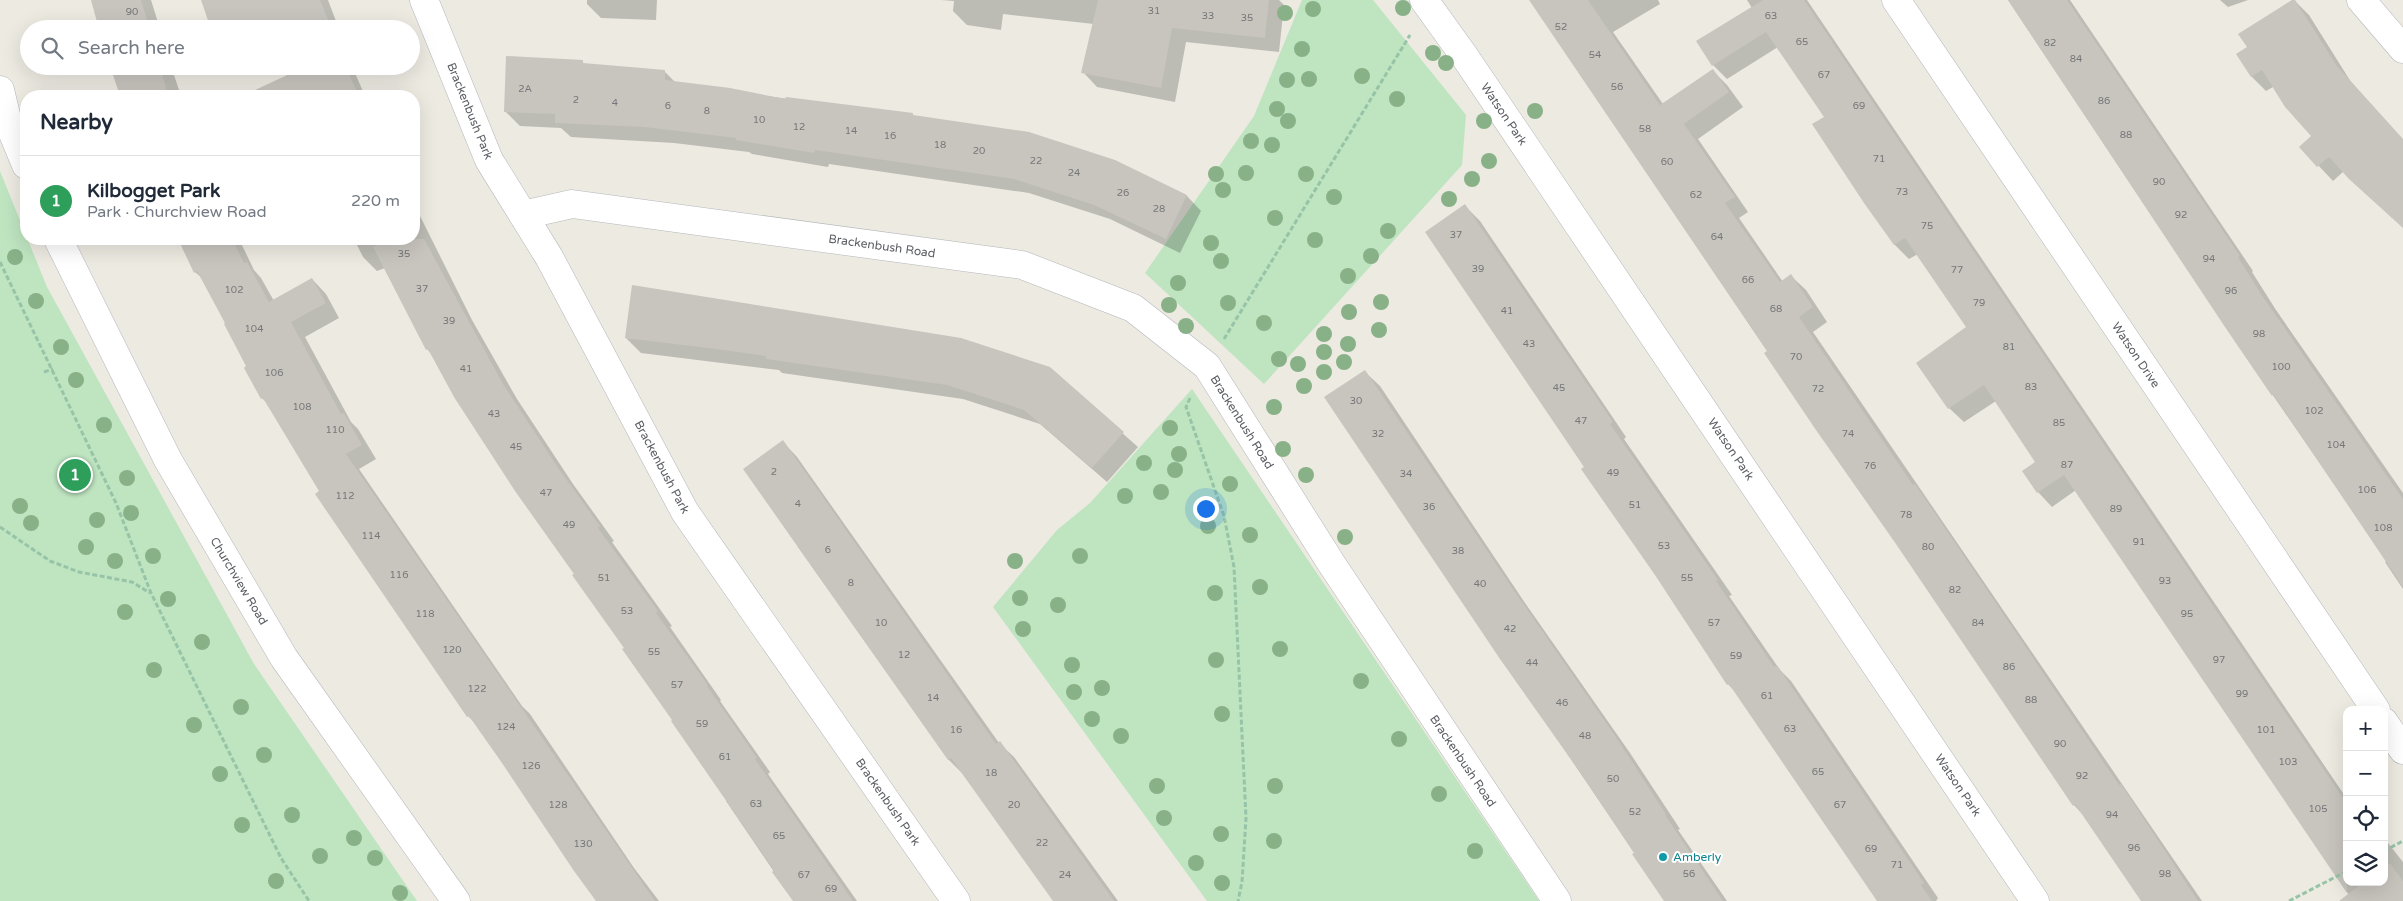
<!DOCTYPE html>
<meta charset="utf-8">
<style>
:root{--surface:#fff;--page:#f2f2f3;--text:#1f2937;--muted:#747a83;--line:#e0e1e3;--accent:#e4482f}
body{margin:0;font-family:"Varela Round",sans-serif;background:var(--page);color:var(--text)}
.controls{position:absolute;right:15px;bottom:15px;display:grid;overflow:hidden;border-radius:10px;box-shadow:0 5px 20px #0002}
.controls button{width:45px;height:45px;display:grid;place-items:center;padding:0;border:0;border-bottom:1px solid var(--line);background:var(--surface);color:var(--text);font:25px sans-serif}
.you{position:absolute;left:1205px;top:508px;width:18px;height:18px;margin:-12px;border:4px solid #fff;border-radius:50%;background:#1a73e8;box-shadow:0 0 0 8px #1a73e833}
.badge{display:grid;place-items:center;width:32px;height:32px;border-radius:50%;background:var(--accent);color:#fff;font-size:16px;font-weight:700}
.pin{position:absolute;translate:-50% -50%;border:2px solid #fff;box-shadow:0 1px 5px #0006}
.list{margin:0;padding:0;list-style:none}
h2{display:flex;justify-content:space-between;align-items:center;height:65px;margin:0;padding:0 20px;font-size:21px}
h2 small{font-size:16px;font-weight:400;color:var(--muted)}
.list li{display:grid;grid-template-columns:32px 1fr auto;gap:15px;align-items:center;box-sizing:border-box;height:90px;padding:0 20px;border-top:1px solid var(--line)}
.list b{display:block;font-size:19px;white-space:nowrap}
.list p{margin:0;font-size:16px;white-space:nowrap;color:var(--muted)}
.list em{font-size:16px;font-style:normal;color:var(--muted)}
.icon{flex:none;width:28px;height:28px;fill:none;stroke:currentColor;stroke-width:2;stroke-linecap:round;stroke-linejoin:round}
.map{position:relative;flex:none;width:2403px;height:901px;overflow:hidden}
.search{position:absolute;background:var(--surface);box-shadow:0 5px 20px #0002;left:20px;top:20px;width:400px;height:55px;display:flex;align-items:center;gap:12px;box-sizing:border-box;padding:0 18px;border-radius:28px;color:var(--muted);font-size:19px}
.panel{position:absolute;background:var(--surface);box-shadow:0 5px 20px #0002;left:20px;top:90px;width:400px;height:155px;border-radius:20px}
.map>svg:first-child{display:block}
.green{fill:#bee4c0}
.shadow{fill:#0003}
.building{fill:#c8c4be}
.lines{fill:none;stroke-linecap:round;stroke-linejoin:round}
.minor-casing{stroke:#b4b7bb;stroke-width:29}
.path{stroke:#97c4a7;stroke-width:3;stroke-dasharray:5 2.5;stroke-linecap:butt}
.minor{stroke:#fff;stroke-width:28}
.tree{fill:#88b188}
.culture-dot{fill:#0f9aa8;stroke:#fff;stroke-width:2}
.labels{text-anchor:middle;stroke-width:4;stroke-linejoin:round;paint-order:stroke}
.number-label{font-size:10px;fill:#767779}
.street-label{font-size:12px;fill:#5a5d62;stroke:#fff}
.culture-label{font-size:12px;fill:#0d838f;stroke:#fff;text-anchor:start}
</style>
<div class="map">
<svg width="2403" height="901" viewBox="0 0 2403 901">
<rect width="100%" height="100%" fill="#eceae1"/>
<!-- green -->
<g class="green">
<polygon points="1302,0 1373,0 1466,115 1462,165 1264,384 1145,273 1254,116"/>
<polygon points="0,171 47,287 254,664 417,901 0,901"/>
<polygon points="1192,389 1539,901 1207,901 993,607 1057,530 1090,503"/>
</g>
<!-- shadow -->
<g class="shadow">
<polygon points="94,0 151,0 160,29 102,29"/>
<polygon points="202,0 328,0 339,29 268,29"/>
<polygon points="587,0 657,0 656,20 601,18 587,4"/>
<polygon points="941,0 1279,0 1284,5 1279,52 1186,42 1175,102 1097,87 1083,72 1094,24 1003,14 1001,30 967,25 953,11 954,1"/>
<polygon points="1530,0 1658,0 1660,4 1613,32 1663,104 1712,70 1727,85 1743,107 1698,139 1748,212 1739,218 1783,282 1791,276 1806,290 1827,322 1813,332 2202,901 2142,901 2084,816 2074,805"/>
<polygon points="1747,0 1807,0 2347,799 2347,882 2384,882 2384,838 2403,862 2403,901 2353,901 2076,490 2052,507 2038,492 2037,462 1996,401 1964,422 1949,408 1968,327 1918,254 1909,259 1895,245 1865,202 1826,117 1778,47 1727,79 1713,65 1752,8"/>
<polygon points="2008,0 2070,0 2253,271 2252,272 2276,310 2403,493 2403,589 2385,562 2387,561 2228,330"/>
<polygon points="2220,0 2248,0 2228,7"/>
<polygon points="2294,0 2309,15 2351,82 2403,140 2403,227 2344,171 2333,181 2301,147 2313,136 2273,87 2266,91 2252,77 2248,47"/>
<polygon points="582,62 585,65 664,71 676,83 915,117 1114,161 1187,196 1201,211 1180,253 1110,219 1029,193 829,164 828,167 752,154 749,152 674,143 571,137 561,128 520,126 505,111"/>
<polygon points="113,66 171,66 181,96 122,96"/>
<polygon points="283,66 352,66 365,96 251,96 250,94 287,77"/>
<polygon points="414,204 472,320 517,399 573,484 614,541 612,542 672,626 670,627 721,700 720,701 770,772 768,774 857,901 794,901 726,801 728,800 576,574 433,356 427,349 385,268 377,271 363,257 354,239 414,239"/>
<polygon points="1465,206 1480,221 1626,437 1624,439 1732,595 1729,596 1780,670 1791,681 1938,898 1936,901 1879,901 1739,696 1728,684 1586,467"/>
<polygon points="180,239 239,239 254,270 261,278 274,301 312,279 326,294 339,318 305,337 351,422 358,429 376,459 359,469 522,706 530,714 634,868 659,901 598,901 476,724 468,716 321,491 268,404 262,398 246,368 248,367 227,324 203,279 195,272"/>
<polygon points="626,338 1049,368 1138,447 1107,482 1040,424 963,399 782,373 779,370 641,353"/>
<polygon points="1365,372 1380,386 1525,603 1630,753 1680,829 1678,830 1727,901 1667,901 1326,398"/>
<polygon points="783,442 797,457 999,743 1014,757 1118,901 1057,901 963,774 948,759 798,547 800,546"/>
</g>
<!-- building -->
<g class="building">
<polygon points="91,0 141,0 150,29 99,29"/>
<polygon points="201,0 320,0 332,29 211,29"/>
<polygon points="1098,0 1269,0 1265,38 1172,28 1161,88 1081,73"/>
<polygon points="1529,0 1588,0 1660,105 1713,69 1729,92 1684,124 1735,197 1725,203 1780,282 1791,274 1813,307 1799,317 1913,485 1915,484 1937,516 2119,785 2121,784 2198,901 2141,901 2075,804 2073,806 1896,544 1816,430 1764,353 1767,351"/>
<polygon points="1763,0 1804,0 2347,804 2347,893 2064,475 2037,493 2022,471 2035,462 1984,385 1948,409 1916,363 1966,327 1905,238 1894,245 1864,203 1812,124 1824,117 1766,32 1712,66 1696,41"/>
<polygon points="2008,0 2067,0 2111,65 2240,256 2238,257 2261,294 2403,499 2403,587 2273,394 2272,396 2227,330"/>
<polygon points="2292,0 2295,0 2337,66 2403,139 2403,228 2349,179 2329,157 2317,167 2299,147 2311,136 2285,107 2262,70 2251,77 2236,54 2247,47 2238,34"/>
<polygon points="506,56 583,60 583,63 665,70 665,80 730,88 785,99 786,97 913,113 913,115 1029,132 1115,160 1187,195 1166,239 1094,205 1014,179 815,150 814,153 736,140 736,138 644,127 555,123 555,114 504,112"/>
<polygon points="110,66 160,66 168,96 120,96"/>
<polygon points="294,66 345,66 359,96 242,96 296,71"/>
<polygon points="1465,204 1613,422 1610,424 1718,580 1716,581 1774,667 1777,665 1924,883 1921,885 1932,901 1877,901 1729,684 1727,685 1655,575 1581,469 1584,467 1425,232"/>
<polygon points="178,239 232,239 244,263 247,262 269,302 312,278 326,303 291,322 341,414 344,413 362,445 346,454 655,901 596,901 574,871 502,763 469,716 467,717 315,494 319,491 263,398 261,399 244,368 246,366 224,324 225,323 197,271 194,273"/>
<polygon points="389,239 424,239 503,384 559,469 600,526 598,528 658,611 656,613 708,685 707,686 757,758 755,759 853,901 793,901 772,872 774,870 671,721 672,720 622,649 624,648 572,575 574,574 515,491 454,397 428,349 426,350 373,247"/>
<polygon points="632,285 961,338 1050,367 1124,432 1092,468 1024,410 947,385 766,359 766,356 716,349 625,338"/>
<polygon points="1365,370 1511,586 1616,737 1666,814 1665,815 1723,901 1664,901 1632,854 1634,853 1582,775 1500,659 1324,397"/>
<polygon points="783,440 996,744 1000,741 1114,901 1053,901 951,758 948,760 743,469"/>
<polygon points="2390,863 2403,881 2403,901 2339,901 2364,882 2384,882 2384,867"/>
</g>
<g class="lines">
<defs>
<g id="minor">
<polyline points="424,0 489,160 549,257 685,512 956,901"/>
<polyline points="1424,0 1465,57 2035,901"/>
<polyline points="1896,0 2376,710"/>
<polyline points="2361,0 2403,49"/>
<polyline points="0,90 7,119 26,165"/>
<polyline points="523,215 572,204 1022,265 1133,308 1207,366 1331,563 1557,901"/>
<polyline points="58,239 168,460 284,658 456,901"/>
<polyline points="2384,722 2403,750"/>
</g>
</defs>
<!-- minor casing -->
<use href="#minor" class="minor-casing"/>
<!-- path -->
<g class="path">
<polyline points="0,262 116,503 151,593 281,858 309,901"/>
<polyline points="1224,339 1410,35"/>
<polyline points="44,372 53,369"/>
<polyline points="1190,398 1186,407 1224,516 1234,567 1246,818 1242,882 1238,901"/>
<polyline points="0,527 50,561 79,572 132,582 150,593"/>
<polyline points="2384,851 2403,841"/>
<polyline points="2289,901 2347,871"/>
</g>
<!-- minor -->
<use href="#minor" class="minor"/>
</g>
<!-- trees -->
<g class="tree">
<circle cx="1403" cy="8" r="8"/>
<circle cx="1313" cy="9" r="8"/>
<circle cx="1285" cy="13" r="8"/>
<circle cx="1302" cy="49" r="8"/>
<circle cx="1433" cy="53" r="8"/>
<circle cx="1446" cy="63" r="8"/>
<circle cx="1362" cy="76" r="8"/>
<circle cx="1309" cy="79" r="8"/>
<circle cx="1287" cy="80" r="8"/>
<circle cx="1397" cy="99" r="8"/>
<circle cx="1277" cy="109" r="8"/>
<circle cx="1535" cy="111" r="8"/>
<circle cx="1288" cy="121" r="8"/>
<circle cx="1484" cy="121" r="8"/>
<circle cx="1251" cy="141" r="8"/>
<circle cx="1272" cy="145" r="8"/>
<circle cx="1489" cy="161" r="8"/>
<circle cx="1246" cy="173" r="8"/>
<circle cx="1216" cy="174" r="8"/>
<circle cx="1306" cy="174" r="8"/>
<circle cx="1472" cy="179" r="8"/>
<circle cx="1223" cy="190" r="8"/>
<circle cx="1334" cy="197" r="8"/>
<circle cx="1449" cy="199" r="8"/>
<circle cx="1275" cy="218" r="8"/>
<circle cx="1388" cy="231" r="8"/>
<circle cx="1315" cy="240" r="8"/>
<circle cx="1211" cy="243" r="8"/>
<circle cx="1371" cy="256" r="8"/>
<circle cx="15" cy="257" r="8"/>
<circle cx="1221" cy="261" r="8"/>
<circle cx="1348" cy="276" r="8"/>
<circle cx="1178" cy="283" r="8"/>
<circle cx="36" cy="301" r="8"/>
<circle cx="1381" cy="302" r="8"/>
<circle cx="1228" cy="303" r="8"/>
<circle cx="1169" cy="305" r="8"/>
<circle cx="1349" cy="312" r="8"/>
<circle cx="1264" cy="323" r="8"/>
<circle cx="1186" cy="326" r="8"/>
<circle cx="1379" cy="330" r="8"/>
<circle cx="1324" cy="334" r="8"/>
<circle cx="1348" cy="344" r="8"/>
<circle cx="61" cy="347" r="8"/>
<circle cx="1324" cy="352" r="8"/>
<circle cx="1279" cy="359" r="8"/>
<circle cx="1344" cy="362" r="8"/>
<circle cx="1298" cy="364" r="8"/>
<circle cx="1324" cy="372" r="8"/>
<circle cx="76" cy="380" r="8"/>
<circle cx="1304" cy="386" r="8"/>
<circle cx="1274" cy="407" r="8"/>
<circle cx="104" cy="425" r="8"/>
<circle cx="1170" cy="428" r="8"/>
<circle cx="1283" cy="449" r="8"/>
<circle cx="1179" cy="454" r="8"/>
<circle cx="1144" cy="463" r="8"/>
<circle cx="1175" cy="470" r="8"/>
<circle cx="1306" cy="475" r="8"/>
<circle cx="127" cy="478" r="8"/>
<circle cx="1230" cy="484" r="8"/>
<circle cx="1161" cy="492" r="8"/>
<circle cx="1125" cy="496" r="8"/>
<circle cx="20" cy="506" r="8"/>
<circle cx="131" cy="513" r="8"/>
<circle cx="97" cy="520" r="8"/>
<circle cx="31" cy="523" r="8"/>
<circle cx="1208" cy="526" r="8"/>
<circle cx="1250" cy="535" r="8"/>
<circle cx="1345" cy="537" r="8"/>
<circle cx="86" cy="547" r="8"/>
<circle cx="153" cy="556" r="8"/>
<circle cx="1080" cy="556" r="8"/>
<circle cx="115" cy="561" r="8"/>
<circle cx="1015" cy="561" r="8"/>
<circle cx="1260" cy="587" r="8"/>
<circle cx="1215" cy="593" r="8"/>
<circle cx="1020" cy="598" r="8"/>
<circle cx="168" cy="599" r="8"/>
<circle cx="1058" cy="605" r="8"/>
<circle cx="125" cy="612" r="8"/>
<circle cx="1023" cy="629" r="8"/>
<circle cx="202" cy="642" r="8"/>
<circle cx="1280" cy="649" r="8"/>
<circle cx="1216" cy="660" r="8"/>
<circle cx="1072" cy="665" r="8"/>
<circle cx="154" cy="670" r="8"/>
<circle cx="1361" cy="681" r="8"/>
<circle cx="1102" cy="688" r="8"/>
<circle cx="1074" cy="692" r="8"/>
<circle cx="241" cy="707" r="8"/>
<circle cx="1222" cy="714" r="8"/>
<circle cx="1092" cy="719" r="8"/>
<circle cx="194" cy="725" r="8"/>
<circle cx="1121" cy="736" r="8"/>
<circle cx="1399" cy="739" r="8"/>
<circle cx="264" cy="755" r="8"/>
<circle cx="220" cy="774" r="8"/>
<circle cx="1157" cy="786" r="8"/>
<circle cx="1275" cy="786" r="8"/>
<circle cx="1439" cy="794" r="8"/>
<circle cx="292" cy="815" r="8"/>
<circle cx="1164" cy="818" r="8"/>
<circle cx="242" cy="825" r="8"/>
<circle cx="1221" cy="834" r="8"/>
<circle cx="354" cy="838" r="8"/>
<circle cx="1274" cy="841" r="8"/>
<circle cx="1475" cy="851" r="8"/>
<circle cx="320" cy="856" r="8"/>
<circle cx="375" cy="858" r="8"/>
<circle cx="1196" cy="863" r="8"/>
<circle cx="276" cy="881" r="8"/>
<circle cx="1222" cy="883" r="8"/>
<circle cx="400" cy="893" r="8"/>
</g>
<!-- markers -->
<circle class="culture-dot" cx="1663" cy="857" r="5"/>
<g class="labels">
<!-- number labels -->
<g class="number-label">
<text x="1154" y="14">31</text>
<text x="132" y="15">90</text>
<text x="1208" y="19">33</text>
<text x="1771" y="19">63</text>
<text x="1247" y="21">35</text>
<text x="1561" y="30">52</text>
<text x="1802" y="45">65</text>
<text x="2050" y="46">82</text>
<text x="1595" y="58">54</text>
<text x="2076" y="62">84</text>
<text x="1824" y="78">67</text>
<text x="1617" y="90">56</text>
<text x="525" y="92">2A</text>
<text x="576" y="103">2</text>
<text x="2104" y="104">86</text>
<text x="615" y="106">4</text>
<text x="668" y="109">6</text>
<text x="1859" y="109">69</text>
<text x="707" y="114">8</text>
<text x="759" y="123">10</text>
<text x="799" y="130">12</text>
<text x="1645" y="132">58</text>
<text x="851" y="134">14</text>
<text x="2126" y="138">88</text>
<text x="890" y="139">16</text>
<text x="940" y="148">18</text>
<text x="979" y="154">20</text>
<text x="1879" y="162">71</text>
<text x="1036" y="164">22</text>
<text x="1667" y="165">60</text>
<text x="1074" y="176">24</text>
<text x="2159" y="185">90</text>
<text x="1902" y="195">73</text>
<text x="1123" y="196">26</text>
<text x="1696" y="198">62</text>
<text x="1159" y="212">28</text>
<text x="2181" y="218">92</text>
<text x="1927" y="229">75</text>
<text x="1456" y="238">37</text>
<text x="1717" y="240">64</text>
<text x="404" y="257">35</text>
<text x="2209" y="262">94</text>
<text x="1478" y="272">39</text>
<text x="1957" y="273">77</text>
<text x="1748" y="283">66</text>
<text x="422" y="292">37</text>
<text x="234" y="293">102</text>
<text x="2231" y="294">96</text>
<text x="1979" y="306">79</text>
<text x="1776" y="312">68</text>
<text x="1507" y="314">41</text>
<text x="449" y="324">39</text>
<text x="254" y="332">104</text>
<text x="2259" y="337">98</text>
<text x="1529" y="347">43</text>
<text x="2009" y="350">81</text>
<text x="1796" y="360">70</text>
<text x="2281" y="370">100</text>
<text x="466" y="372">41</text>
<text x="274" y="376">106</text>
<text x="2031" y="390">83</text>
<text x="1559" y="391">45</text>
<text x="1818" y="392">72</text>
<text x="1356" y="404">30</text>
<text x="302" y="410">108</text>
<text x="2314" y="414">102</text>
<text x="494" y="417">43</text>
<text x="1581" y="424">47</text>
<text x="2059" y="426">85</text>
<text x="335" y="433">110</text>
<text x="1378" y="437">32</text>
<text x="1848" y="437">74</text>
<text x="2336" y="448">104</text>
<text x="516" y="450">45</text>
<text x="2067" y="468">87</text>
<text x="1870" y="469">76</text>
<text x="774" y="475">2</text>
<text x="1613" y="476">49</text>
<text x="1406" y="477">34</text>
<text x="2367" y="493">106</text>
<text x="546" y="496">47</text>
<text x="345" y="499">112</text>
<text x="798" y="507">4</text>
<text x="1635" y="508">51</text>
<text x="1429" y="510">36</text>
<text x="2116" y="512">89</text>
<text x="1906" y="518">78</text>
<text x="569" y="528">49</text>
<text x="2383" y="531">108</text>
<text x="371" y="539">114</text>
<text x="2139" y="545">91</text>
<text x="1664" y="549">53</text>
<text x="1928" y="550">80</text>
<text x="828" y="553">6</text>
<text x="1458" y="554">38</text>
<text x="399" y="578">116</text>
<text x="604" y="581">51</text>
<text x="1687" y="581">55</text>
<text x="2165" y="584">93</text>
<text x="851" y="586">8</text>
<text x="1480" y="587">40</text>
<text x="1955" y="593">82</text>
<text x="627" y="614">53</text>
<text x="425" y="617">118</text>
<text x="2187" y="617">95</text>
<text x="881" y="626">10</text>
<text x="1714" y="626">57</text>
<text x="1978" y="626">84</text>
<text x="1510" y="632">42</text>
<text x="452" y="653">120</text>
<text x="654" y="655">55</text>
<text x="904" y="658">12</text>
<text x="1736" y="659">59</text>
<text x="2219" y="663">97</text>
<text x="1532" y="666">44</text>
<text x="2009" y="670">86</text>
<text x="677" y="688">57</text>
<text x="477" y="692">122</text>
<text x="2242" y="697">99</text>
<text x="1767" y="699">61</text>
<text x="933" y="701">14</text>
<text x="2031" y="703">88</text>
<text x="1562" y="706">46</text>
<text x="702" y="727">59</text>
<text x="506" y="730">124</text>
<text x="1790" y="732">63</text>
<text x="956" y="733">16</text>
<text x="2266" y="733">101</text>
<text x="1585" y="739">48</text>
<text x="2060" y="747">90</text>
<text x="725" y="760">61</text>
<text x="2288" y="765">103</text>
<text x="531" y="769">126</text>
<text x="1818" y="775">65</text>
<text x="991" y="776">18</text>
<text x="2082" y="779">92</text>
<text x="1613" y="782">50</text>
<text x="756" y="807">63</text>
<text x="558" y="808">128</text>
<text x="1014" y="808">20</text>
<text x="1840" y="808">67</text>
<text x="2318" y="812">105</text>
<text x="1635" y="815">52</text>
<text x="2112" y="818">94</text>
<text x="779" y="839">65</text>
<text x="1042" y="846">22</text>
<text x="583" y="847">130</text>
<text x="2134" y="851">96</text>
<text x="1871" y="852">69</text>
<text x="1897" y="868">71</text>
<text x="1689" y="877">56</text>
<text x="2165" y="877">98</text>
<text x="804" y="878">67</text>
<text x="1065" y="878">24</text>
<text x="831" y="892">69</text>
</g>
<!-- street labels -->
<g class="street-label">
<text transform="translate(470 111) rotate(68)" y="4">Brackenbush Park</text>
<text transform="translate(1504 114) rotate(56)" y="4">Watson Park</text>
<text transform="translate(882 246) rotate(8)" y="4">Brackenbush Road</text>
<text transform="translate(2136 355) rotate(56)" y="4">Watson Drive</text>
<text transform="translate(1242 422) rotate(58)" y="4">Brackenbush Road</text>
<text transform="translate(1731 449) rotate(56)" y="4">Watson Park</text>
<text transform="translate(662 467) rotate(62)" y="4">Brackenbush Park</text>
<text transform="translate(239 581) rotate(59)" y="4">Churchview Road</text>
<text transform="translate(1463 761) rotate(56)" y="4">Brackenbush Road</text>
<text transform="translate(1958 785) rotate(56)" y="4">Watson Park</text>
<text transform="translate(888 802) rotate(55)" y="4">Brackenbush Park</text>
</g>
<!-- culture labels -->
<g class="culture-label">
<text x="1673" y="861">Amberly</text>
</g>
</g>
</svg>
<div class="controls">
<button>+</button>
<button>−</button>
<button><svg class="icon" aria-label="locate" viewBox="0 0 24 24"><circle cx="12" cy="12" r="6"/><path d="M12 2v4M12 18v4M2 12h4M18 12h4"/></svg></button>
<button><svg class="icon" aria-label="layers" viewBox="0 0 24 24"><path d="M12 4l9 5-9 5-9-5zM3 14l9 5 9-5"/></svg></button>
</div>
<div class="you"></div>
<div class="pin badge" style="left:75px;top:475px;background:#2e9e5b">1</div>
<div class="search"><svg class="icon" aria-label="search" viewBox="0 0 24 24"><circle cx="10" cy="10" r="6"/><path d="M15 15l6 6"/></svg>Search here</div>
<section class="panel">
<h2>Nearby<small></small></h2>
<ul class="list">
<li><span class="badge" style="background:#2e9e5b">1</span><div><b>Kilbogget Park</b><p>Park · Churchview Road</p></div><em>220 m</em></li>
</ul>
</section>
</div>
